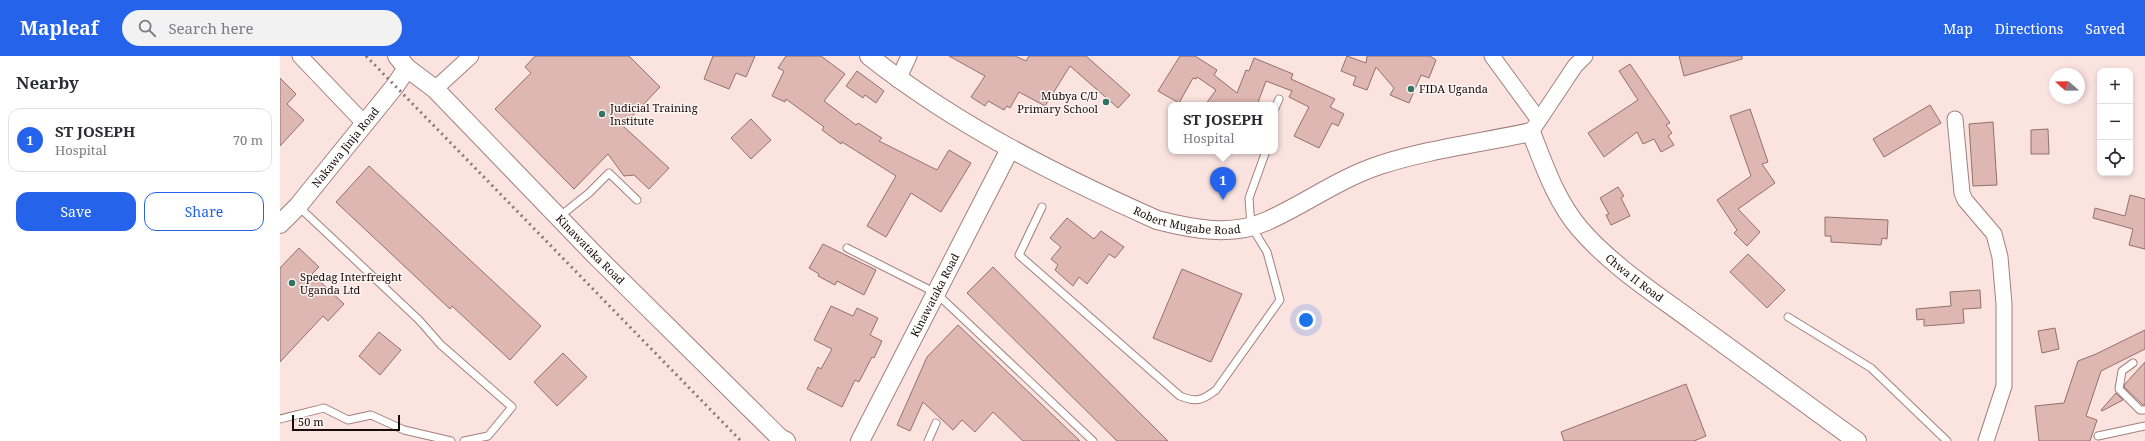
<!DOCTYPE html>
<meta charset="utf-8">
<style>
:root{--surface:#fff;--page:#f2f2f3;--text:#2b2b33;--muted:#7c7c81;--line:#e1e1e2;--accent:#2563eb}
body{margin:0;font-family:"Noto Serif",serif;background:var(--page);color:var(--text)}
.controls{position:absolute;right:12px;top:12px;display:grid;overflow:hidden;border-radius:8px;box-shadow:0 2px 6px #0003}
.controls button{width:36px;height:36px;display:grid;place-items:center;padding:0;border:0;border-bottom:1px solid var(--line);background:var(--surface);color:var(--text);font:20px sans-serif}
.compass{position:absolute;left:1769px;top:12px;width:36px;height:36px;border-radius:50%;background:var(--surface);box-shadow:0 2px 6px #0003;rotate:290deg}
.scale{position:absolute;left:12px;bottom:10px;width:108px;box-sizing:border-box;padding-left:4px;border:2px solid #180b0a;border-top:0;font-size:11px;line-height:14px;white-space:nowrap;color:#180b0a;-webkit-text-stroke:3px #fdf5f3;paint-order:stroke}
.you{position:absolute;left:1026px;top:264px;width:14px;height:14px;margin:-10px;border:3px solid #fff;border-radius:50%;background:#1a73e8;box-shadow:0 0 0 6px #1a73e833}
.badge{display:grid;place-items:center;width:26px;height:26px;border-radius:50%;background:var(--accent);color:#fff;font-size:13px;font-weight:700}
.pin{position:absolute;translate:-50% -33px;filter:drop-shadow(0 1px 2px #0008)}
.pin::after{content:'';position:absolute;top:21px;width:14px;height:12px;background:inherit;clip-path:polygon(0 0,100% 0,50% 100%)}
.popup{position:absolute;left:888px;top:46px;width:110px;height:52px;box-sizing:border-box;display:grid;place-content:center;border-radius:8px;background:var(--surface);filter:drop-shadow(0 1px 3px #0005);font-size:13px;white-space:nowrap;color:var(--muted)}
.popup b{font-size:15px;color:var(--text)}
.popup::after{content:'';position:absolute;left:50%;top:100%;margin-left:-8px;border:8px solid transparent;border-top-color:var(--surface)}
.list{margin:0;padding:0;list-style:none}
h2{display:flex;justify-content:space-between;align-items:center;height:52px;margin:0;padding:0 16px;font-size:17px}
h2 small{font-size:13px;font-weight:400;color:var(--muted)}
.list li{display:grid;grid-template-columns:26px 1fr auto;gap:12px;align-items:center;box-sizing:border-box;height:64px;margin:0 8px 8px;padding:0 8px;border:1px solid var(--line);border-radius:12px}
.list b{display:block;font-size:15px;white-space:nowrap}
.list p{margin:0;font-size:13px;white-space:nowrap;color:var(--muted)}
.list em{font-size:13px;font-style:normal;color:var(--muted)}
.actions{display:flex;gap:8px;padding:12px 16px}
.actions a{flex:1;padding:9px 0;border:1px solid var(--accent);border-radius:12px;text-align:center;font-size:14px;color:var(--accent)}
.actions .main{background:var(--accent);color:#fff}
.icon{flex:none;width:22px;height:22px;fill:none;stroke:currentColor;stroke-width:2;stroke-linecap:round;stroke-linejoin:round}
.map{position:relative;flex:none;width:1865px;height:385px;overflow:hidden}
header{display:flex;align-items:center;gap:24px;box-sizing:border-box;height:56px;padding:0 20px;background:var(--accent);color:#fff}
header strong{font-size:19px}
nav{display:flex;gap:22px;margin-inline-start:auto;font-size:14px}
.search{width:280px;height:36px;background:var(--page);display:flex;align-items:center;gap:10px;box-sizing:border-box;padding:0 14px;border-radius:22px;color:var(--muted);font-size:15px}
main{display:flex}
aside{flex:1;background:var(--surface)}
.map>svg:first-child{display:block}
.building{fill:#deb7b2;stroke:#93706c}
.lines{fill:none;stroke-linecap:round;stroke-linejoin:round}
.service-casing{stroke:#a37f7b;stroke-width:9}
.minor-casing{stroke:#a37f7b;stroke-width:17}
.tertiary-casing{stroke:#a37f7b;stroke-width:20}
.service{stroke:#fff;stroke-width:7}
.minor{stroke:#fff;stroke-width:15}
.tertiary{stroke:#fff;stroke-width:18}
.rail{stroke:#897674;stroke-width:3;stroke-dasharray:2 4;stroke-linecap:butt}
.poi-dot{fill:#317364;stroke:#fdf5f3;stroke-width:1.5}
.labels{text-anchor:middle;stroke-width:3;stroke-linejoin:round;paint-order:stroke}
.poi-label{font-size:11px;fill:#180b0a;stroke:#fdf5f3;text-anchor:start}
.street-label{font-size:11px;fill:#180b0a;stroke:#fdf5f3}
</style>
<header>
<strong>Mapleaf</strong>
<div class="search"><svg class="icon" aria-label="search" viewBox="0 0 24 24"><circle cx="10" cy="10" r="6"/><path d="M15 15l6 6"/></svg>Search here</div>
<nav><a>Map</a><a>Directions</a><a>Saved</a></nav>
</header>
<main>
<aside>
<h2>Nearby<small></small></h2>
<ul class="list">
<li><span class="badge">1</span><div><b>ST JOSEPH</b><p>Hospital</p></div><em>70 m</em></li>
</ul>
<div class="actions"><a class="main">Save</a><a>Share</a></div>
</aside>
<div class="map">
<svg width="1865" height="385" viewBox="0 0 1865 385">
<rect width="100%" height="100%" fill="#fbe3e0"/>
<!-- building -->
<g class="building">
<polygon points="255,0 349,0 380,31 343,70 389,112 369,133 354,119 344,120 328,98 294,133 215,53 251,17 245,11"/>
<polygon points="433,0 475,0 466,21 456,17 449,33 424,23"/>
<polygon points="506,0 541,0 565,18 544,45 576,69 578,67 602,82 599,85 657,114 669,94 691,107 661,156 631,137 606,181 587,170 616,120 562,86 561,88 542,74 544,71 506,43 505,46 492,40 504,15 498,12"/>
<polygon points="669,0 735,0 746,5 749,0 806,0 850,39 838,52 790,10 765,50 739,36 730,52 727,50 724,54 708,45 705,50 691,41 705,20"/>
<polygon points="900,0 915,0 937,14 934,19 957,37 966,14 969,15 974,2 1013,18 1011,23 1055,43 1050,51 1064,58 1058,70 1052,67 1039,92 1014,80 1029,51 1009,41 1012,35 986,25 977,49 925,49 936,34 917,21 916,23 913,22 899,47 878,35"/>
<polygon points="1067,0 1086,7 1087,0 1150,0 1156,4 1149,22 1141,19 1129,47 1110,39 1114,32 1096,11 1087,34 1073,29 1076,21 1061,15"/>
<polygon points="1399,0 1462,0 1462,3 1404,20"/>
<polygon points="1350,8 1390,67 1386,69 1392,77 1388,80 1394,89 1381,96 1374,83 1363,88 1357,76 1324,101 1308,77 1358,44 1339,15"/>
<polygon points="577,15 604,35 596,47 585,39 583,42 566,30"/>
<polygon points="0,22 16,38 7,48 24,64 0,90"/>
<polygon points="1650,49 1661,67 1604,101 1593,83"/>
<polygon points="1470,53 1488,106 1482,108 1495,127 1458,153 1480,176 1467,190 1454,177 1457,174 1437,144 1471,120 1450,60"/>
<polygon points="471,63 491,84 471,103 451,82"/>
<polygon points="1713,66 1717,129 1693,130 1689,68"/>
<polygon points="1768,73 1769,98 1751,98 1751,74"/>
<polygon points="89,110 261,270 230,304 172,250 170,253 56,146"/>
<polygon points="1338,131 1344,140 1341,142 1350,160 1331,169 1326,159 1329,158 1320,142"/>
<polygon points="1850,139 1865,143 1865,193 1849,189 1853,173 1813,162 1815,152 1845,160"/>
<polygon points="1545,161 1608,164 1607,183 1602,182 1601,189 1551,186 1551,180 1545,180"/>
<polygon points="787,162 814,183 821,175 844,191 835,202 829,198 807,228 799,221 793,230 775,214 778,209 771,203 781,191 770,182"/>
<polygon points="543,188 596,214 584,239 557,225 555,229 538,220 539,218 529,212"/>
<polygon points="19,192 39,211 32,218 64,248 48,265 43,260 0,306 0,212"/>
<polygon points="1468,198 1505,234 1487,252 1450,216"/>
<polygon points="713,211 888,385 837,385 687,237"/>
<polygon points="902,213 962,238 931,306 873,282"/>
<polygon points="1700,234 1701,252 1683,253 1684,267 1644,270 1644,263 1637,264 1636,253 1671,250 1670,236"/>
<polygon points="551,250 573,260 577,252 598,262 590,279 602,285 594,302 592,301 579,326 575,324 562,351 527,333 538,311 541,313 552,293 534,284"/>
<polygon points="678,269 800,385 743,385 713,356 695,376 682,364 673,374 643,346 630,375 617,369 647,301"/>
<polygon points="1775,272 1779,293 1762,297 1758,275"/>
<polygon points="1865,274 1865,293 1821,315 1806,360 1817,364 1810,385 1759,385 1755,350 1784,347 1798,305 1816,298"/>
<polygon points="99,276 121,294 100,319 79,300"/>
<polygon points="283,297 307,321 277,350 254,326"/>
<polygon points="1865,306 1865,349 1863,349 1844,331 1845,328"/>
<polygon points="1406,328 1426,380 1414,385 1284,385 1281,376"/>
<polygon points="1836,337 1843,344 1822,355 1821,354"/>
</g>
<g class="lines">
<defs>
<g id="service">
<polyline points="995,52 999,43"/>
<polyline points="18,150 139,264 161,289 232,351 208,380 184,385"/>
<path d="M762,151L739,199L900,340C916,347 923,344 936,334L1000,244L987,196L971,170L969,142L986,95"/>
<polyline points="279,161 309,137 329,117 357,144"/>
<polyline points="567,192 656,237 813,385"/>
<polyline points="1508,261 1591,312 1667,385"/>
<polyline points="1853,307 1842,315 1839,333 1860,354 1865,354"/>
<polyline points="0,363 44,352 68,364 91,359 124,374 171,385"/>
<polyline points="1818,380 1865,370"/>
<polyline points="648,385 656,367"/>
</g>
<g id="minor">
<polyline points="20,0 84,67"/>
<polyline points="1212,0 1258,63"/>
<polyline points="618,24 629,0"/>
<polyline points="155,33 191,0"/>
<polyline points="1675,63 1682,137 1685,144 1714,178 1720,201 1724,248 1724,330 1706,385"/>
<polyline points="1251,76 1295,10 1305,0"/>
</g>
<g id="tertiary">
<path id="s1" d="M117,0L127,12L155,33L314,198L500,382L506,385"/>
<path id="s2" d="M589,0C676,69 776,119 877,164C912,173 952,181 987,165C1025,148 1060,122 1100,109C1149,93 1201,87 1251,76C1264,109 1276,145 1300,173C1332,210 1376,238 1415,267C1469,306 1523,346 1577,385"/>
<path id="s3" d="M0,168L18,150L115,30L127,12"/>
<path id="s4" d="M580,385L730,93"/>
</g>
</defs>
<!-- service casing -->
<use href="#service" class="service-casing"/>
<!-- minor casing -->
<use href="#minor" class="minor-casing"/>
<!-- tertiary casing -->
<use href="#tertiary" class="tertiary-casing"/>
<!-- service -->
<use href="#service" class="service"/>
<!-- minor -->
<use href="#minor" class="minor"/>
<!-- tertiary -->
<use href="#tertiary" class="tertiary"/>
<!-- rail -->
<polyline class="rail" points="86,0 461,385"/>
</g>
<!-- markers -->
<g class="poi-dot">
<circle cx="1131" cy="33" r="4"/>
<circle cx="826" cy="46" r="4"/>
<circle cx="322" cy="58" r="4"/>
<circle cx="12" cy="227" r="4"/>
</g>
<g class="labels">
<!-- poi labels -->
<g class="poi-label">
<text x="1139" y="37">FIDA Uganda</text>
<text x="818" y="44" text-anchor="end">Mubya C/U<tspan x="818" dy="13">Primary School</tspan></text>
<text x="330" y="56">Judicial Training<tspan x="330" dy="13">Institute</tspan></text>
<text x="20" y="225">Spedag Interfreight<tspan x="20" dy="13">Uganda Ltd</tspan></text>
</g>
<!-- street labels -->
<g class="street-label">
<text dy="4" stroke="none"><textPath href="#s3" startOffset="101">Nakawa Jinja Road</textPath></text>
<text dy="4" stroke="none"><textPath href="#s2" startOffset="362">Robert Mugabe Road</textPath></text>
<text dy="4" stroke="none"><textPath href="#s1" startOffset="274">Kinawataka Road</textPath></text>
<text dy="4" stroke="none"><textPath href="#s2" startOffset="908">Chwa II Road</textPath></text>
<text dy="4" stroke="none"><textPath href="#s4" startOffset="164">Kinawataka Road</textPath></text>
</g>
</g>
</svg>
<div class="controls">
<button>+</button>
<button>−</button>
<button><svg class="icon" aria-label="locate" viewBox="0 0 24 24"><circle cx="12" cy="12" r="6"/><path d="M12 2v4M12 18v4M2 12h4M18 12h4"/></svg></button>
</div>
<svg class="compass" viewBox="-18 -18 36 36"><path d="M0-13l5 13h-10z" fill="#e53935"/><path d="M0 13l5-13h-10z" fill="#7c7c81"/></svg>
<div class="scale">50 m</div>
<div class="you"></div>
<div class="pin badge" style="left:943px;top:144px">1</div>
<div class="popup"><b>ST JOSEPH</b>Hospital</div>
</div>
</main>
